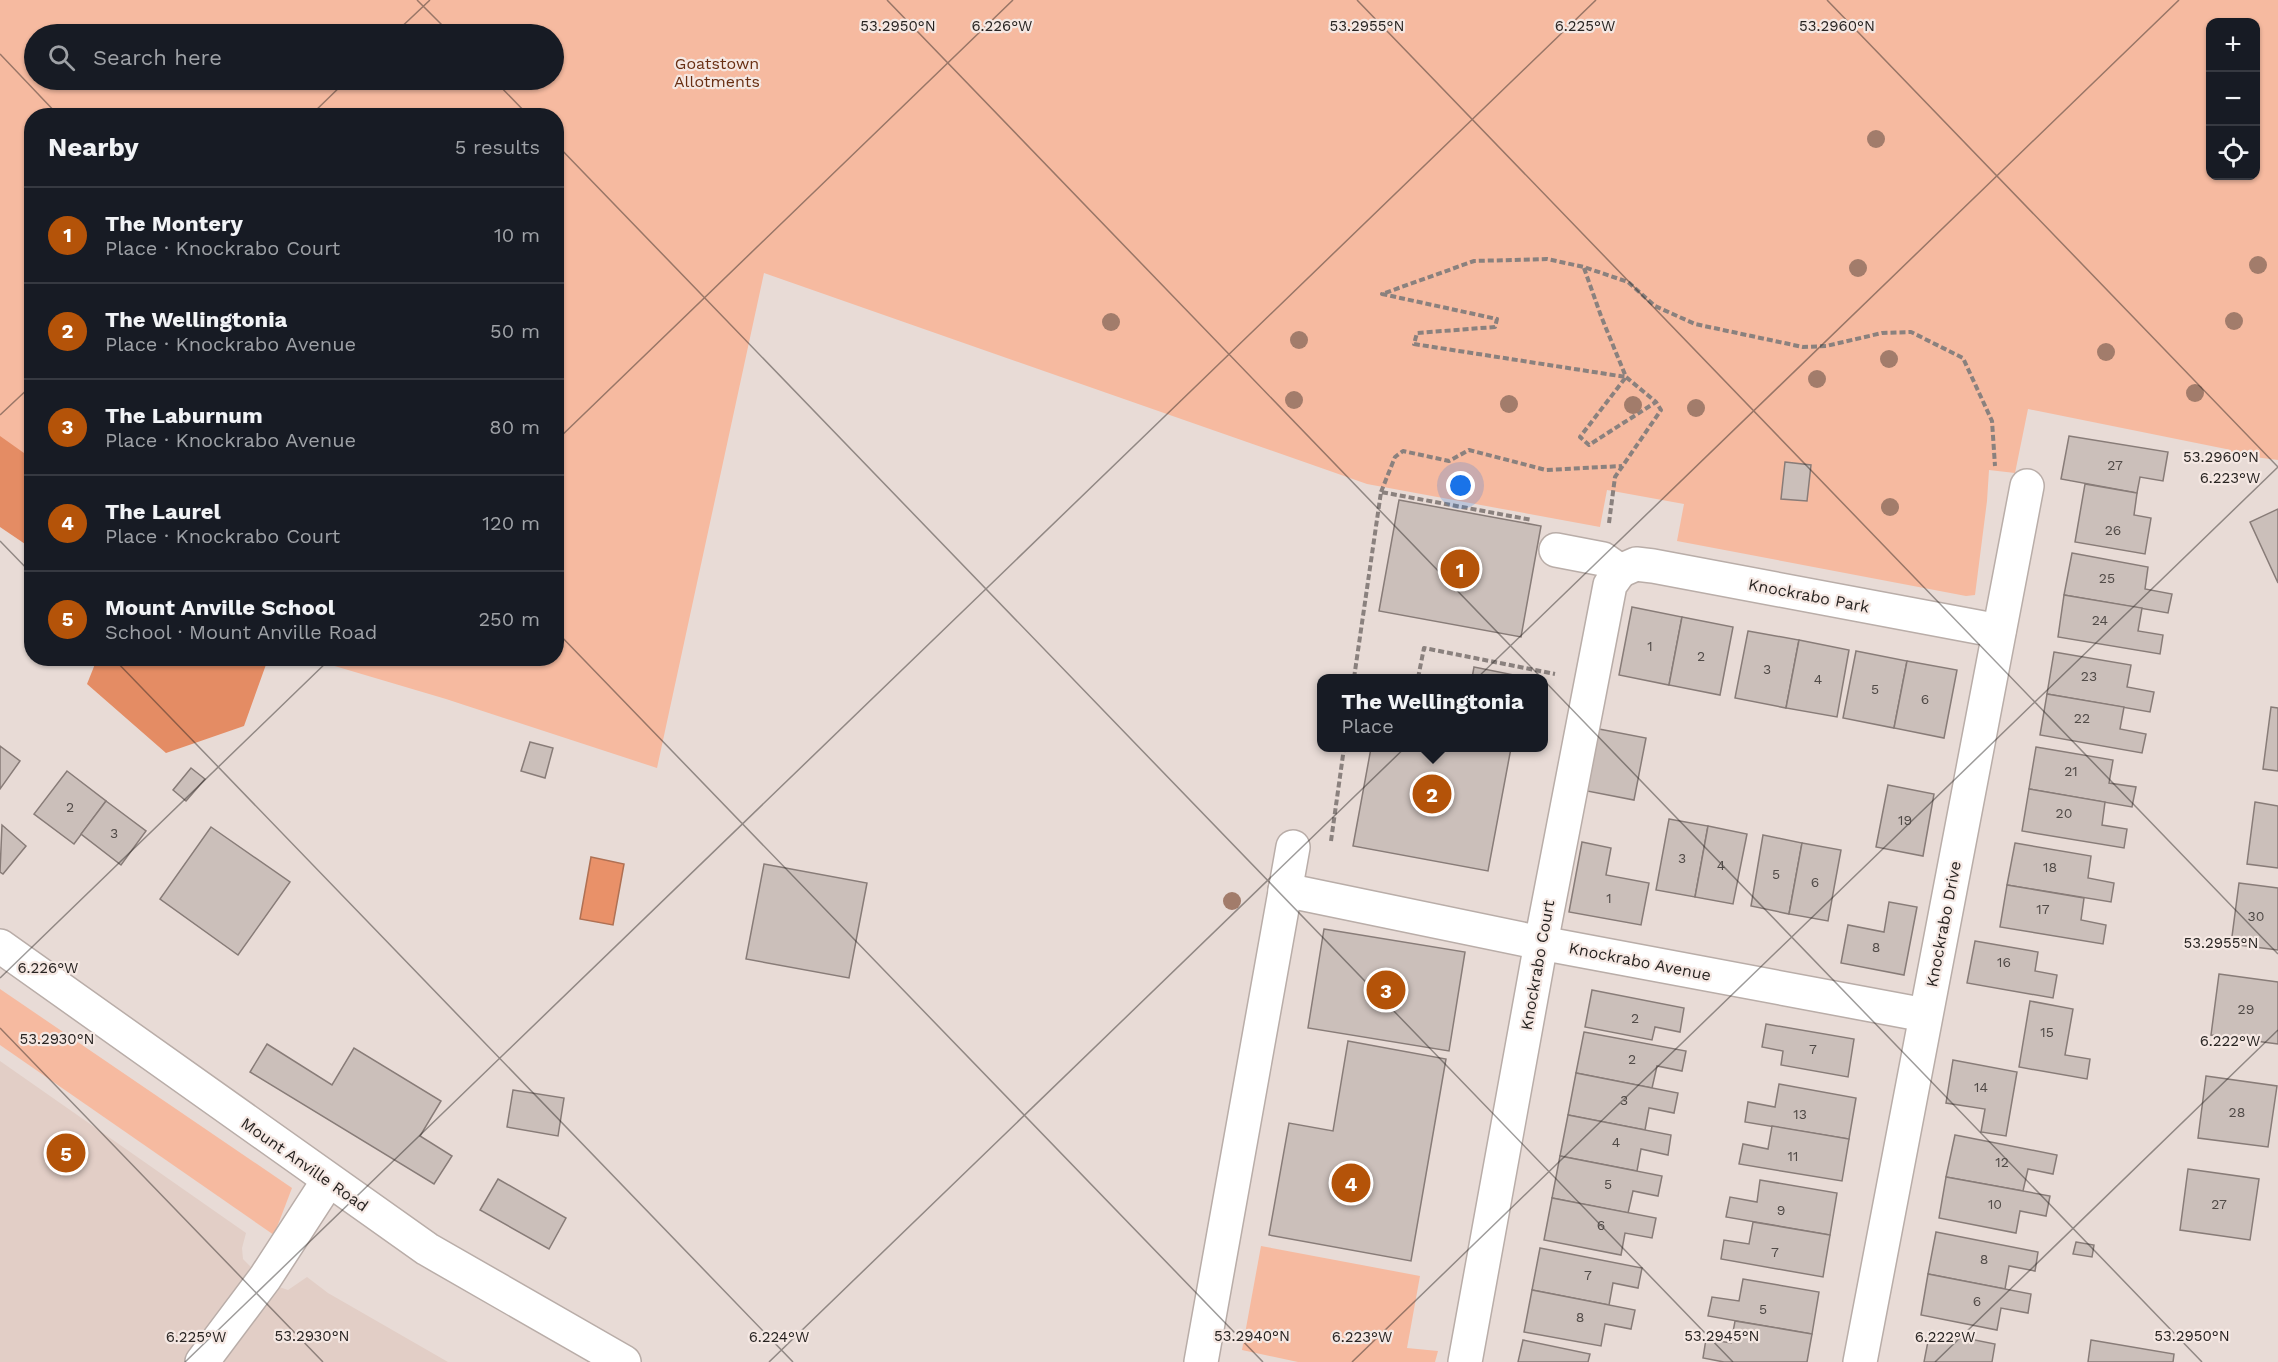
<!DOCTYPE html>
<meta charset="utf-8">
<style>
:root{--surface:#171b24;--page:#20242c;--text:#f1f3f6;--muted:#9ea1a6;--line:#363941;--accent:#b45309}
body{margin:0;font-family:"Work Sans",sans-serif;background:var(--page);color:var(--text)}
.controls{position:absolute;right:18px;top:18px;display:grid;overflow:hidden;border-radius:12px;box-shadow:0 2px 4px #0004}
.controls button{width:54px;height:54px;display:grid;place-items:center;padding:0;border:0;border-bottom:2px solid var(--line);background:var(--surface);color:var(--text);font:30px sans-serif}
.you{position:absolute;left:1461px;top:486px;width:21px;height:21px;margin:-15px;border:4px solid #fff;border-radius:50%;background:#1a73e8;box-shadow:0 0 0 9px #1a73e833}
.badge{display:grid;place-items:center;width:39px;height:39px;border-radius:50%;background:var(--accent);color:#fff;font-size:20px;font-weight:700}
.pin{position:absolute;translate:-50% -50%;border:3px solid #fff;box-shadow:0 2px 6px #0006}
.popup{position:absolute;left:1317px;top:674px;width:231px;height:78px;box-sizing:border-box;display:grid;place-content:center;border-radius:12px;background:var(--surface);filter:drop-shadow(0 2px 4px #0005);font-size:20px;white-space:nowrap;color:var(--muted)}
.popup b{font-size:22px;color:var(--text)}
.popup::after{content:'';position:absolute;left:50%;top:100%;margin-left:-12px;border:12px solid transparent;border-top-color:var(--surface)}
.list{margin:0;padding:0;list-style:none}
h2{display:flex;justify-content:space-between;align-items:center;height:78px;margin:0;padding:0 24px;font-size:26px}
h2 small{font-size:20px;font-weight:400;color:var(--muted)}
.list li{display:grid;grid-template-columns:39px 1fr auto;gap:18px;align-items:center;box-sizing:border-box;height:96px;padding:0 24px;border-top:2px solid var(--line)}
.list b{display:block;font-size:22px;white-space:nowrap}
.list p{margin:0;font-size:20px;white-space:nowrap;color:var(--muted)}
.list em{font-size:20px;font-style:normal;color:var(--muted)}
.icon{flex:none;width:33px;height:33px;fill:none;stroke:currentColor;stroke-width:2;stroke-linecap:round;stroke-linejoin:round}
.map{position:relative;flex:none;width:2278px;height:1362px;overflow:hidden}
.search{position:absolute;background:var(--surface);box-shadow:0 2px 4px #0004;left:24px;top:24px;width:540px;height:66px;display:flex;align-items:center;gap:15px;box-sizing:border-box;padding:0 21px;border-radius:33px;color:var(--muted);font-size:22px}
.panel{position:absolute;background:var(--surface);box-shadow:0 2px 4px #0004;left:24px;top:108px;width:540px;height:558px;border-radius:24px}
.map>svg:first-child{display:block}
.built{fill:#e2cec6}
.green{fill:#f6baa0;fill-rule:evenodd}
.forest{fill:#e48c64}
.water{fill:#e99169;stroke:#af7053;stroke-width:1.5}
.building{fill:#cbbfba;stroke:#887c78;stroke-width:1.5}
.lines{fill:none;stroke-linecap:round;stroke-linejoin:round}
.minor-casing{stroke:#b9ada8;stroke-width:36}
.major-casing{stroke:#b9ada8;stroke-width:36}
.path{stroke:#8a817e;stroke-width:4;stroke-dasharray:6 3;stroke-linecap:butt}
.minor{stroke:#fff;stroke-width:33}
.major{stroke:#fff;stroke-width:33}
.tree{fill:#a27c6b}
.ticks{fill:none;stroke:#272321;stroke-width:1.5;stroke-opacity:0.45}
.labels{text-anchor:middle;stroke-width:4.5;stroke-linejoin:round;paint-order:stroke}
.number-label{font-size:14px;fill:#504a47}
.park-label{font-size:16px;fill:#682f13;stroke:#f5e8e3}
.street-label{font-size:16px;fill:#272321;stroke:#f5e8e3}
.ticks-label{font-size:15px;text-anchor:middle;fill:#272321;stroke:#f5e8e3;stroke-width:4.5;stroke-linejoin:round;paint-order:stroke}
</style>
<div class="map">
<svg width="2278" height="1362" viewBox="0 0 2278 1362">
<rect width="100%" height="100%" fill="#e8dbd6"/>
<!-- built -->
<polygon class="built" points="0,1061 246,1233 242,1248 243,1259 254,1270 276,1286 288,1290 307,1277 328,1293 448,1362 0,1362"/>
<!-- green -->
<g class="green">
<path d="M0,0H2278V460L2231,454V450L2028,409L2015,473L1989,470L1987,501L1975,595L1966,596L1677,541L1684,504L1607,490L1600,527L1367,484L764,273L657,768L446,699L311,659L556,658V116H32L31,515L0,491ZM2210,22H2256V176H2210ZM34,34H554V80H34Z"/>
<polygon points="0,989 292,1188 274,1235 0,1045"/>
<polygon points="1261,1246 1420,1276 1407,1348 1438,1351 1435,1362 1298,1362 1242,1350"/>
</g>
<!-- forest -->
<g class="forest">
<polygon points="0,436 31,458 31,548 0,527"/>
<polygon points="97,659 97,658 268,659 244,726 166,753 87,684"/>
</g>
<!-- water -->
<polygon class="water" points="591,857 624,864 613,925 580,919"/>
<!-- building -->
<g class="building">
<polygon points="2069,436 2168,452 2163,481 2140,477 2137,493 2061,479"/>
<polygon points="1785,462 1811,465 1807,501 1781,499"/>
<polygon points="2085,484 2137,493 2134,515 2151,518 2145,554 2075,542"/>
<polygon points="1399,500 1541,526 1521,637 1379,611"/>
<polygon points="2278,509 2278,583 2250,522"/>
<polygon points="2072,553 2148,567 2145,589 2172,594 2168,613 2064,595"/>
<polygon points="2064,595 2142,608 2138,631 2163,635 2160,654 2058,637"/>
<polygon points="1632,607 1682,617 1669,685 1619,675"/>
<polygon points="1682,617 1733,627 1720,695 1669,685"/>
<polygon points="1748,631 1799,640 1786,708 1735,698"/>
<polygon points="1799,640 1849,650 1837,717 1786,708"/>
<polygon points="1856,651 1907,661 1894,728 1843,718"/>
<polygon points="2054,652 2131,665 2127,687 2154,692 2150,712 2047,694"/>
<polygon points="1907,661 1957,670 1944,738 1894,728"/>
<polygon points="1474,667 1524,677 1524,678 1472,678"/>
<polygon points="2047,694 2124,707 2120,729 2146,734 2142,753 2040,735"/>
<polygon points="2271,707 2278,708 2278,771 2263,769"/>
<polygon points="1599,729 1646,738 1634,800 1587,791"/>
<polygon points="530,742 553,748 545,778 521,771"/>
<polygon points="0,746 20,761 0,789"/>
<polygon points="2036,747 2113,760 2109,783 2136,787 2132,807 2029,789"/>
<polygon points="1371,748 1511,748 1488,871 1353,846"/>
<polygon points="191,768 205,779 186,801 173,790"/>
<polygon points="67,771 106,801 74,844 34,814"/>
<polygon points="1888,785 1934,794 1923,856 1876,847"/>
<polygon points="2029,789 2105,802 2102,825 2127,829 2124,848 2022,831"/>
<polygon points="106,801 146,831 121,865 81,834"/>
<polygon points="2255,802 2278,806 2278,868 2247,864"/>
<polygon points="1669,819 1708,826 1695,897 1656,890"/>
<polygon points="2,825 26,846 3,874 0,872"/>
<polygon points="1708,826 1747,834 1733,904 1695,897"/>
<polygon points="211,827 290,882 238,955 160,899"/>
<polygon points="1763,835 1802,843 1789,914 1751,906"/>
<polygon points="1582,842 1611,848 1606,875 1649,883 1641,925 1569,912"/>
<polygon points="1802,843 1841,850 1828,921 1789,914"/>
<polygon points="2015,843 2091,856 2088,878 2114,883 2111,902 2007,885"/>
<polygon points="764,864 867,883 849,978 746,959"/>
<polygon points="2239,883 2278,888 2278,950 2231,944"/>
<polygon points="2007,885 2084,898 2081,920 2106,925 2103,944 2000,927"/>
<polygon points="1889,902 1917,907 1904,975 1841,963 1848,925 1884,932"/>
<polygon points="1324,929 1465,952 1449,1051 1308,1028"/>
<polygon points="1975,941 2038,952 2035,971 2057,975 2053,998 1967,983"/>
<polygon points="2219,974 2278,982 2278,1044 2211,1035"/>
<polygon points="1592,990 1684,1008 1680,1032 1655,1027 1652,1040 1585,1027"/>
<polygon points="2030,1001 2073,1009 2065,1055 2090,1059 2087,1079 2019,1067"/>
<polygon points="1766,1024 1854,1039 1848,1077 1781,1065 1783,1051 1762,1047"/>
<polygon points="1584,1032 1686,1051 1682,1071 1657,1066 1652,1088 1576,1073"/>
<polygon points="1348,1041 1446,1059 1411,1261 1269,1235 1289,1123 1333,1131"/>
<polygon points="267,1044 332,1085 354,1048 441,1101 420,1136 452,1156 434,1184 250,1072"/>
<polygon points="1953,1060 2017,1072 2006,1136 1981,1132 1985,1109 1946,1103"/>
<polygon points="1576,1073 1678,1093 1674,1113 1649,1108 1645,1130 1568,1115"/>
<polygon points="2206,1076 2277,1086 2268,1147 2198,1138"/>
<polygon points="1779,1084 1856,1098 1849,1139 1745,1122 1748,1102 1775,1107"/>
<polygon points="513,1090 564,1098 558,1136 507,1127"/>
<polygon points="1568,1115 1671,1135 1668,1155 1641,1149 1637,1171 1560,1156"/>
<polygon points="1772,1126 1849,1139 1842,1181 1739,1164 1743,1144 1768,1149"/>
<polygon points="1955,1135 2057,1155 2053,1174 2028,1169 2023,1191 1946,1177"/>
<polygon points="1560,1156 1662,1176 1658,1196 1633,1191 1628,1213 1552,1198"/>
<polygon points="2188,1169 2259,1179 2250,1240 2180,1230"/>
<polygon points="1946,1177 2050,1196 2046,1216 2020,1211 2016,1233 1939,1218"/>
<polygon points="498,1179 566,1218 549,1249 480,1210"/>
<polygon points="1760,1180 1837,1193 1830,1235 1726,1217 1730,1197 1757,1202"/>
<polygon points="1552,1198 1656,1218 1652,1238 1625,1233 1621,1255 1544,1240"/>
<polygon points="1753,1222 1830,1235 1823,1277 1721,1259 1724,1240 1749,1244"/>
<polygon points="1936,1232 2038,1252 2035,1271 2009,1266 2005,1289 1928,1274"/>
<polygon points="2076,1242 2094,1245 2092,1257 2073,1254"/>
<polygon points="1540,1248 1642,1268 1638,1288 1613,1283 1609,1305 1532,1290"/>
<polygon points="1928,1274 2031,1294 2028,1313 2001,1308 1997,1330 1921,1315"/>
<polygon points="1743,1279 1819,1292 1812,1334 1708,1316 1712,1297 1739,1301"/>
<polygon points="1532,1290 1635,1310 1631,1329 1605,1324 1601,1346 1524,1332"/>
<polygon points="1735,1321 1812,1334 1807,1362 1724,1362 1703,1358 1706,1339 1731,1343"/>
<polygon points="1930,1331 1995,1344 1992,1362 1924,1362"/>
<polygon points="1523,1340 1590,1354 1588,1362 1518,1362"/>
<polygon points="2091,1340 2174,1354 2173,1362 2088,1362"/>
</g>
<g class="lines">
<defs>
<g id="minor">
<polyline points="1556,550 1603,559 1620,571"/>
<polyline points="1620,571 1636,564 1653,566 1999,631"/>
<polyline points="1285,890 1541,943 1925,1015"/>
<polyline points="202,1362 265,1278 328,1181"/>
<polyline points="1201,1362 1293,847"/>
<polyline points="1465,1362 1541,943 1610,585 1620,571"/>
<polyline points="1860,1362 2027,486"/>
</g>
<polyline id="major" points="0,946 427,1249 624,1362"/>
</defs>
<!-- minor casing -->
<use href="#minor" class="minor-casing"/>
<!-- major casing -->
<use href="#major" class="major-casing"/>
<!-- path -->
<g class="path">
<polyline points="1584,268 1601,316 1626,377 1656,402"/>
<polyline points="1381,492 1395,457 1403,451 1449,461 1469,450 1546,470 1622,466"/>
<polyline points="1609,523 1615,477 1661,410 1656,402 1589,445 1580,437 1626,377 1414,344 1417,333 1495,327 1497,319 1382,294 1474,261 1547,259 1584,267 1628,282 1655,306 1695,324 1803,347 1826,346 1882,333 1911,332 1963,358 1992,421 1995,466"/>
<polyline points="1354,678 1381,492 1532,520"/>
<polyline points="1418,678 1424,648 1555,674"/>
<polyline points="1331,841 1344,748"/>
</g>
<!-- minor -->
<use href="#minor" class="minor"/>
<!-- major -->
<use href="#major" class="major"/>
</g>
<!-- trees -->
<g class="tree">
<circle cx="1876" cy="139" r="9"/>
<circle cx="2258" cy="265" r="9"/>
<circle cx="1858" cy="268" r="9"/>
<circle cx="2234" cy="321" r="9"/>
<circle cx="1111" cy="322" r="9"/>
<circle cx="1299" cy="340" r="9"/>
<circle cx="2106" cy="352" r="9"/>
<circle cx="1889" cy="359" r="9"/>
<circle cx="1817" cy="379" r="9"/>
<circle cx="2195" cy="393" r="9"/>
<circle cx="1294" cy="400" r="9"/>
<circle cx="1509" cy="404" r="9"/>
<circle cx="1633" cy="405" r="9"/>
<circle cx="1696" cy="408" r="9"/>
<circle cx="1890" cy="507" r="9"/>
<circle cx="1232" cy="901" r="9"/>
</g>
<!-- ticks -->
<path class="ticks" d="M417,0L451,34M887,0L2202,1362M1357,0L2278,954M1827,0L2278,467M394,34L430,0M0,54L59,116M494,80L529,116M310,116L347,80M556,144L1733,1362M0,415L32,385M556,441L1013,0M0,541L32,574M556,631L1263,1362M113,658L793,1362M0,978L331,658M0,1028L323,1362M185,1362L1596,0M769,1362L2179,0M1352,1362L2278,467M1935,1362L2278,1030"/>
<g class="labels">
<!-- number labels -->
<g class="number-label">
<text x="2115" y="470">27</text>
<text x="2113" y="535">26</text>
<text x="2107" y="583">25</text>
<text x="2100" y="625">24</text>
<text x="1650" y="651">1</text>
<text x="1701" y="661">2</text>
<text x="1767" y="674">3</text>
<text x="2089" y="681">23</text>
<text x="1818" y="684">4</text>
<text x="1875" y="694">5</text>
<text x="1925" y="704">6</text>
<text x="2082" y="723">22</text>
<text x="2071" y="776">21</text>
<text x="70" y="812">2</text>
<text x="2064" y="818">20</text>
<text x="1905" y="825">19</text>
<text x="114" y="838">3</text>
<text x="1682" y="863">3</text>
<text x="1721" y="870">4</text>
<text x="2050" y="872">18</text>
<text x="1776" y="879">5</text>
<text x="1815" y="887">6</text>
<text x="1609" y="903">1</text>
<text x="2043" y="914">17</text>
<text x="2256" y="921">30</text>
<text x="1876" y="952">8</text>
<text x="2004" y="967">16</text>
<text x="2246" y="1014">29</text>
<text x="1635" y="1023">2</text>
<text x="2047" y="1037">15</text>
<text x="1813" y="1054">7</text>
<text x="1632" y="1064">2</text>
<text x="1981" y="1092">14</text>
<text x="1624" y="1105">3</text>
<text x="2237" y="1117">28</text>
<text x="1800" y="1119">13</text>
<text x="1616" y="1147">4</text>
<text x="1793" y="1161">11</text>
<text x="2002" y="1167">12</text>
<text x="1608" y="1189">5</text>
<text x="1995" y="1209">10</text>
<text x="2219" y="1209">27</text>
<text x="1781" y="1215">9</text>
<text x="1601" y="1230">6</text>
<text x="1775" y="1257">7</text>
<text x="1984" y="1264">8</text>
<text x="1588" y="1280">7</text>
<text x="1977" y="1306">6</text>
<text x="1763" y="1314">5</text>
<text x="1580" y="1322">8</text>
</g>
<!-- park labels -->
<g class="park-label">
<text x="717" y="69">Goatstown<tspan x="717" dy="18">Allotments</tspan></text>
</g>
<!-- street labels -->
<g class="street-label">
<text transform="translate(1809 595) rotate(11)" y="6">Knockrabo Park</text>
<text transform="translate(1943 924) rotate(-79)" y="6">Knockrabo Drive</text>
<text transform="translate(1640 961) rotate(11)" y="6">Knockrabo Avenue</text>
<text transform="translate(1537 965) rotate(-80)" y="6">Knockrabo Court</text>
<text transform="translate(305 1164) rotate(35)" y="6">Mount Anville Road</text>
</g>
</g>
<g class="ticks-label">
<text x="1002" y="31">6.226°W</text>
<text x="1585" y="31">6.225°W</text>
<text x="1837" y="31">53.2960°N</text>
<text x="898" y="31">53.2950°N</text>
<text x="1367" y="31">53.2955°N</text>
<text x="2221" y="462">53.2960°N</text>
<text x="2230" y="483">6.223°W</text>
<text x="2221" y="948">53.2955°N</text>
<text x="48" y="973">6.226°W</text>
<text x="57" y="1044">53.2930°N</text>
<text x="2230" y="1046">6.222°W</text>
<text x="312" y="1341">53.2930°N</text>
<text x="1252" y="1341">53.2940°N</text>
<text x="1722" y="1341">53.2945°N</text>
<text x="2192" y="1341">53.2950°N</text>
<text x="196" y="1342">6.225°W</text>
<text x="779" y="1342">6.224°W</text>
<text x="1362" y="1342">6.223°W</text>
<text x="1945" y="1342">6.222°W</text>
</g>
</svg>
<div class="controls">
<button>+</button>
<button>−</button>
<button><svg class="icon" aria-label="locate" viewBox="0 0 24 24"><circle cx="12" cy="12" r="6"/><path d="M12 2v4M12 18v4M2 12h4M18 12h4"/></svg></button>
</div>
<div class="you"></div>
<div class="pin badge" style="left:1460px;top:569px">1</div>
<div class="pin badge" style="left:1432px;top:794px">2</div>
<div class="popup"><b>The Wellingtonia</b>Place</div>
<div class="pin badge" style="left:1386px;top:990px">3</div>
<div class="pin badge" style="left:1351px;top:1183px">4</div>
<div class="pin badge" style="left:66px;top:1153px">5</div>
<div class="search"><svg class="icon" aria-label="search" viewBox="0 0 24 24"><circle cx="10" cy="10" r="6"/><path d="M15 15l6 6"/></svg>Search here</div>
<section class="panel">
<h2>Nearby<small>5 results</small></h2>
<ul class="list">
<li><span class="badge">1</span><div><b>The Montery</b><p>Place · Knockrabo Court</p></div><em>10 m</em></li>
<li><span class="badge">2</span><div><b>The Wellingtonia</b><p>Place · Knockrabo Avenue</p></div><em>50 m</em></li>
<li><span class="badge">3</span><div><b>The Laburnum</b><p>Place · Knockrabo Avenue</p></div><em>80 m</em></li>
<li><span class="badge">4</span><div><b>The Laurel</b><p>Place · Knockrabo Court</p></div><em>120 m</em></li>
<li><span class="badge">5</span><div><b>Mount Anville School</b><p>School · Mount Anville Road</p></div><em>250 m</em></li>
</ul>
</section>
</div>
